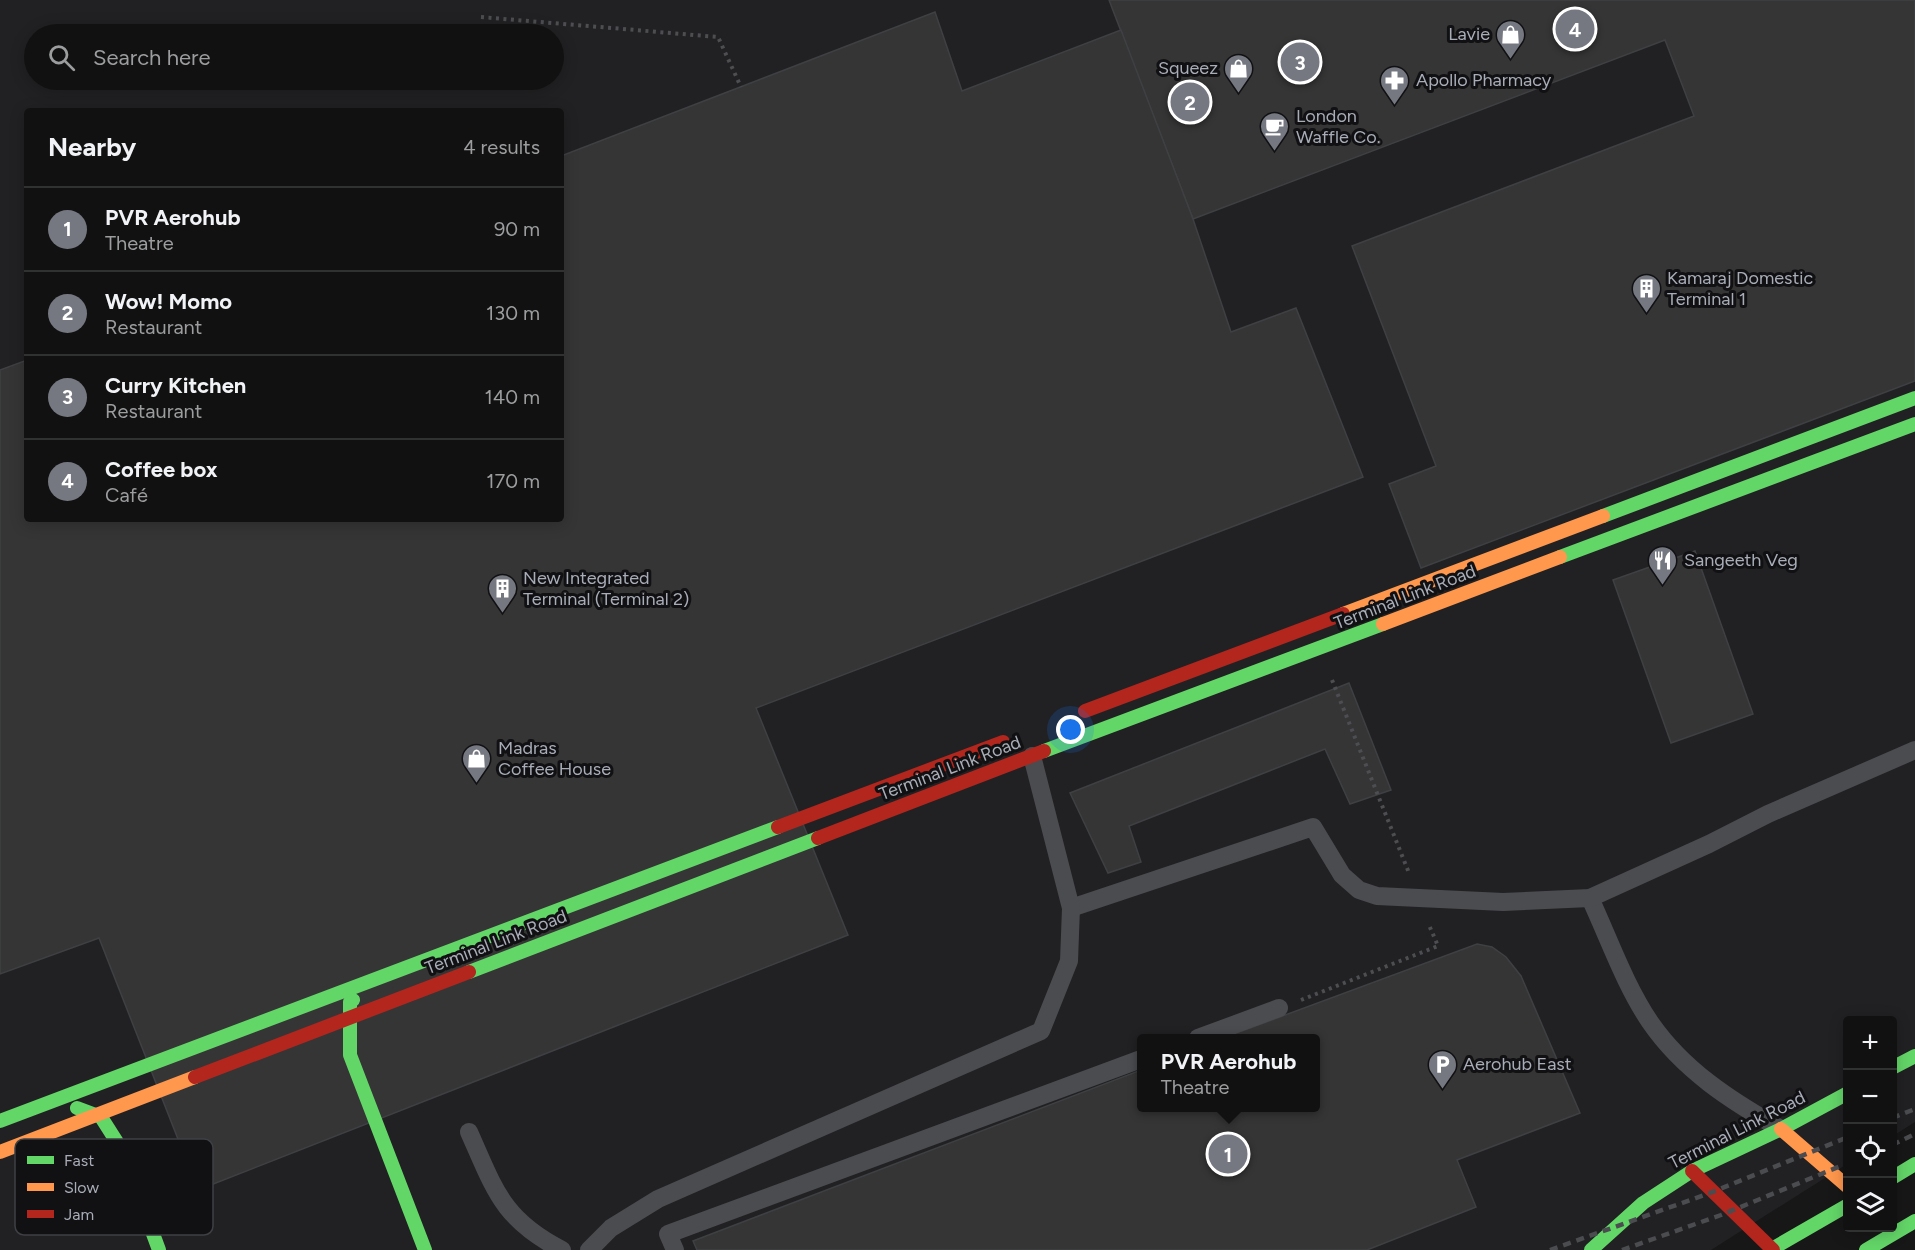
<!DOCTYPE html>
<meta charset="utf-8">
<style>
:root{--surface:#111;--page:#1e1f1f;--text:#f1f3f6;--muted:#9c9d9f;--line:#303131;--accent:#757880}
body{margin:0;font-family:Figtree,sans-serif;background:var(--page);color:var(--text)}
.controls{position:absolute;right:18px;bottom:18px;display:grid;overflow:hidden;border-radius:6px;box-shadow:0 3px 15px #0003}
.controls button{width:54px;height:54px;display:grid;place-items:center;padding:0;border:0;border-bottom:2px solid var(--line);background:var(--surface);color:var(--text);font:30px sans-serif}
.you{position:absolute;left:1071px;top:730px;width:21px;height:21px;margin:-15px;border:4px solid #fff;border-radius:50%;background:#1a73e8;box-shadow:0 0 0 9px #1a73e833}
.badge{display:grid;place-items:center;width:39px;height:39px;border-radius:50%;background:var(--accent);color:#fff;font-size:20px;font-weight:700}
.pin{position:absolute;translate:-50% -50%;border:3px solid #fff;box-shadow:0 2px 6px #0006}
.popup{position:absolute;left:1137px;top:1034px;width:183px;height:78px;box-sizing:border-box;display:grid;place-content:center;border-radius:6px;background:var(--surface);filter:drop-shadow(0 2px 4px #0005);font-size:20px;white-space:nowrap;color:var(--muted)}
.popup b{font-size:22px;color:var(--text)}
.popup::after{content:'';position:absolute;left:50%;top:100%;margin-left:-12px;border:12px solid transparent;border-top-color:var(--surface)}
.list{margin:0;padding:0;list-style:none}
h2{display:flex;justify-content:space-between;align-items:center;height:78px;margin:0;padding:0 24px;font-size:26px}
h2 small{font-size:20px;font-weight:400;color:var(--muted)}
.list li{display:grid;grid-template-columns:39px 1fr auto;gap:18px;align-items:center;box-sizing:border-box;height:84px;padding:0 24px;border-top:2px solid var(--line)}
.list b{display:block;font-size:22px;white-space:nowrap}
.list p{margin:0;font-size:20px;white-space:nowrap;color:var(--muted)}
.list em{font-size:20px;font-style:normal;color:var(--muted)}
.icon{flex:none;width:33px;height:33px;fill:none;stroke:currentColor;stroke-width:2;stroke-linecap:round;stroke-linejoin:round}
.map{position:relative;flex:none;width:1915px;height:1250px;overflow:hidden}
.search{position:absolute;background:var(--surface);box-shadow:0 3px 15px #0003;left:24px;top:24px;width:540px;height:66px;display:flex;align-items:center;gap:15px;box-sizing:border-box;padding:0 21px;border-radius:33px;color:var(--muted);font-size:22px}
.panel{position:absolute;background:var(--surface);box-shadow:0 3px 15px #0003;left:24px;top:108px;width:540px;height:414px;border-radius:6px}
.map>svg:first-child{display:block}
.built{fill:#212123;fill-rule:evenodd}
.building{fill:#353536;stroke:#3f4043;stroke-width:1.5}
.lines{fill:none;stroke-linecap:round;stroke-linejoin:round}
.path{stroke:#4d4e52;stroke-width:4;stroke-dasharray:3 4.5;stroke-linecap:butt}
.lane{stroke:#4b4c50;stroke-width:18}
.fast{stroke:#63d668;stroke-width:14}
.slow{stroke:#ff974d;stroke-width:14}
.jam{stroke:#b3261e;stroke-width:14}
.rail{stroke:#4b4c4f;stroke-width:4.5;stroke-dasharray:8 6;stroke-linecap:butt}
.labels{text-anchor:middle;stroke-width:6;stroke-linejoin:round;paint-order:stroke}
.poi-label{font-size:18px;fill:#a8adb8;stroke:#111113;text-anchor:start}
.street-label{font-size:18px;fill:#a8adb8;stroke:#111113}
.key{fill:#111113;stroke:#3e4045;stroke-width:1.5}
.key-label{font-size:16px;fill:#a8adb8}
</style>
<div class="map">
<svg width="1915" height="1250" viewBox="0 0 1915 1250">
<rect width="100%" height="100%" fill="#171717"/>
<!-- built -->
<path class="built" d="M0,0H1915V1122L1893,1136L1892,1020H1848L1847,1164L1711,1250H0ZM34,34H554V80H34ZM27,111H561V519H27ZM1141,1038H1315V1108H1141Z"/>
<!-- building -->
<g class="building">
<polygon points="1109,0 1915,0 1915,381 1421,568 1389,484 1436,466 1352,246 1694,116 1665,40 1193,219"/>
<polygon points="935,12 962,91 1121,30 1193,219 1231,332 1296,308 1363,477 756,708 848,935 198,1190 99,938 0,974 0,370 27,360 27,519 561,519 561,156"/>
<polygon points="1695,551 1753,714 1671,743 1613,580"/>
<polygon points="1349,683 1391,790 1350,804 1325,749 1129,826 1141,862 1108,873 1070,793"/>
<polygon points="1477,944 1492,947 1506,957 1521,976 1580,1113 1457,1160 1476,1207 1367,1250 697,1250 693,1241 1141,1070 1141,1108 1315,1108 1315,1038 1223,1038"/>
</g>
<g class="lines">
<!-- path -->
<g class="path">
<polyline points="481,17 718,37 741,87"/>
<polyline points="1332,680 1409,873"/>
<polyline points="1301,1000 1438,946 1429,925"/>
</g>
<!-- lane -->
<g class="lane">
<path d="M1590,898C1609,939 1625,985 1650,1022C1683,1070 1731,1101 1781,1129"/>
<polyline points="1071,908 1313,827 1342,875 1359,890 1377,896 1503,902 1590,898 1709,844 1768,814 1915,750"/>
<polyline points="1198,1038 1279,1008"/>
<path d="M469,1132C495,1190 502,1219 562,1250"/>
<polyline points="589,1250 611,1228 658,1199 1041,1031 1069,961 1071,908 1032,756"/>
<polyline points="675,1250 668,1234 1141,1059"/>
</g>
<!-- fast -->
<g class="fast">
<polyline points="1603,516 1915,398"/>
<polyline points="1560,557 1915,424"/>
<polyline points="1044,751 1383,624"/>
<polyline points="469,972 818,838"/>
<polyline points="353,1000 350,1002 350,1055 425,1250"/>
<polyline points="1892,1068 1915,1056"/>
<polyline points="77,1108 101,1117 122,1150 159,1250"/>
<polyline points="0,1121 778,827"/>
<polyline points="1892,1178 1915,1164"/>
<polyline points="1591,1250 1643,1203 1692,1171 1781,1129 1848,1093"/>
<polyline points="1770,1250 1848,1205"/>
<polyline points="1866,1250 1915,1221"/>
</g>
<!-- slow -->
<g class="slow">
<polyline points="1343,614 1603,516"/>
<polyline points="1383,624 1560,557"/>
<polyline points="1781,1129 1848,1187"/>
<polyline points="0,1152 195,1077"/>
</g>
<!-- jam -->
<g class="jam">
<polyline points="1085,711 1343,614"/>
<polyline points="778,827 1003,742"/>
<polyline points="818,838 1044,751"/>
<polyline points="195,1077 469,972"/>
<polyline points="1692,1171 1773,1250"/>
</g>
<!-- rail -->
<g class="rail">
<polyline points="1892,1118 1915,1109"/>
<polyline points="1892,1145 1915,1134"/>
<polyline points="1550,1250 1710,1193 1848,1137"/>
<polyline points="1622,1250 1721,1215 1848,1163"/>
</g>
</g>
<!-- icons -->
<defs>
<symbol id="shop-pin" viewBox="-11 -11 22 30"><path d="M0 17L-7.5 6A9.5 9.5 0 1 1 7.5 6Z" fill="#757880" stroke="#111113"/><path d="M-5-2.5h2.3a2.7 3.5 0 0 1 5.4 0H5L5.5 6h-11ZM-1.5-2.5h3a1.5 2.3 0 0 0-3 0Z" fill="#fff"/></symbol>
<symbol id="pharmacy-pin" viewBox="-11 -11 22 30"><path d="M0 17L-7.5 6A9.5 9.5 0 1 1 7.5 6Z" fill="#757880" stroke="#111113"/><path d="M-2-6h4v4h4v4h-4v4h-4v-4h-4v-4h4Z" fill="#fff"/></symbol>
<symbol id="cafe-pin" viewBox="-11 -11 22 30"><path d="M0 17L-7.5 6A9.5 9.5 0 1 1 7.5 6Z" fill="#757880" stroke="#111113"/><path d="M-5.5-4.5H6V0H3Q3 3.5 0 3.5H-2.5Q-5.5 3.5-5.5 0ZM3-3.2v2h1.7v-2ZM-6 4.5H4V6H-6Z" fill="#fff"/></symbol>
<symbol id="building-pin" viewBox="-11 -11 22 30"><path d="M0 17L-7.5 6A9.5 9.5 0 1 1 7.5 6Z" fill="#757880" stroke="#111113"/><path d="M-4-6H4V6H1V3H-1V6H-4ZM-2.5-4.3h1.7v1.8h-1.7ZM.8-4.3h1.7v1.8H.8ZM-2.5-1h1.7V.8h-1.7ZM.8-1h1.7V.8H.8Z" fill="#fff"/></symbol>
<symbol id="restaurant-pin" viewBox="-11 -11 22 30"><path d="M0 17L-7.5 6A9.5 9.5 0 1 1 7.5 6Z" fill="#757880" stroke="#111113"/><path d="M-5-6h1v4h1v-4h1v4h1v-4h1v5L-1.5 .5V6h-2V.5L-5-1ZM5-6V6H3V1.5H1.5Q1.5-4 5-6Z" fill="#fff"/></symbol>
<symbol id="parking-pin" viewBox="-11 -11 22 30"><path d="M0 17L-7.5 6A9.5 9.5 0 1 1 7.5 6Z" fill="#757880" stroke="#111113"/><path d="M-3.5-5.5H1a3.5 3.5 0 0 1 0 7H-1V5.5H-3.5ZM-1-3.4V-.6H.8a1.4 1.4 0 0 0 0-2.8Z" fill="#fff"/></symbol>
</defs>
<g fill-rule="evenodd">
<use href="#shop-pin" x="1494" y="18" width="33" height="45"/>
<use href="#shop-pin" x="1222" y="52" width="33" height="45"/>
<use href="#pharmacy-pin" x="1378" y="64" width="33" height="45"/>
<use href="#cafe-pin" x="1258" y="110" width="33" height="45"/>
<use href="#building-pin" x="1630" y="272" width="33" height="45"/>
<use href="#restaurant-pin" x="1646" y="544" width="33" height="45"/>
<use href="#building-pin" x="486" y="572" width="33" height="45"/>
<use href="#shop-pin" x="460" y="742" width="33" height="45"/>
<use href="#parking-pin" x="1426" y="1048" width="33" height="45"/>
</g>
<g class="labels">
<!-- poi labels -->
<g class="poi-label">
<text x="1490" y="40" text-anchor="end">Lavie</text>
<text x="1218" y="74" text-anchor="end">Squeez</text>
<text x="1416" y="86">Apollo Pharmacy</text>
<text x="1296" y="122">London<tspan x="1296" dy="21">Waffle Co.</tspan></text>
<text x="1667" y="284">Kamaraj Domestic<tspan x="1667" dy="21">Terminal 1</tspan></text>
<text x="1684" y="566">Sangeeth Veg</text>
<text x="523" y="584">New Integrated<tspan x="523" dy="21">Terminal (Terminal 2)</tspan></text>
<text x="498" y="754">Madras<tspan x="498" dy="21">Coffee House</tspan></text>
<text x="1463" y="1070">Aerohub East</text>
</g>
<!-- street labels -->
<g class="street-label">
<text transform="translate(1405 597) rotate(-21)" y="6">Terminal Link Road</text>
<text transform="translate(950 768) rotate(-21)" y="6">Terminal Link Road</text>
<text transform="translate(496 942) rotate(-21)" y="6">Terminal Link Road</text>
<text transform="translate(1737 1130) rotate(-27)" y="6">Terminal Link Road</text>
</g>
</g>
<!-- legend -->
<rect x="15" y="1139" width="198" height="96" rx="9" class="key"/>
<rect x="27" y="1156" width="27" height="8" fill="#63d668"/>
<rect x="27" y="1183" width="27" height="8" fill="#ff974d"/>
<rect x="27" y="1210" width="27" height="8" fill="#b3261e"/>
<g class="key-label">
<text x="64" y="1166">Fast</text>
<text x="64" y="1193">Slow</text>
<text x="64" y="1220">Jam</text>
</g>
</svg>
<div class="controls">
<button>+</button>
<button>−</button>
<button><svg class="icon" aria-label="locate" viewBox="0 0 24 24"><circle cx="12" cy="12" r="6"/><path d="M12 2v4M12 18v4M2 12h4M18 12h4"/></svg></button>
<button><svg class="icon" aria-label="layers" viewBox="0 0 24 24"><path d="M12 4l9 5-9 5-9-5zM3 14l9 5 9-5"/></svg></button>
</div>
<div class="you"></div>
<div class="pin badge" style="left:1228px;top:1154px">1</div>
<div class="popup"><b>PVR Aerohub</b>Theatre</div>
<div class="pin badge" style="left:1190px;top:102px">2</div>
<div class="pin badge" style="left:1300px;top:62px">3</div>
<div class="pin badge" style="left:1575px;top:29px">4</div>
<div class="search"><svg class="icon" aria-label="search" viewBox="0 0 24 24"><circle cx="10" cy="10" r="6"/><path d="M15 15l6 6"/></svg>Search here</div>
<section class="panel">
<h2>Nearby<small>4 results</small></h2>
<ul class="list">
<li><span class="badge">1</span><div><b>PVR Aerohub</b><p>Theatre</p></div><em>90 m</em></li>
<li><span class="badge">2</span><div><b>Wow! Momo</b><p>Restaurant</p></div><em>130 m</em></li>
<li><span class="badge">3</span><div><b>Curry Kitchen</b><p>Restaurant</p></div><em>140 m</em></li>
<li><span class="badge">4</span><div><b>Coffee box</b><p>Café</p></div><em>170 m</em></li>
</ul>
</section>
</div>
